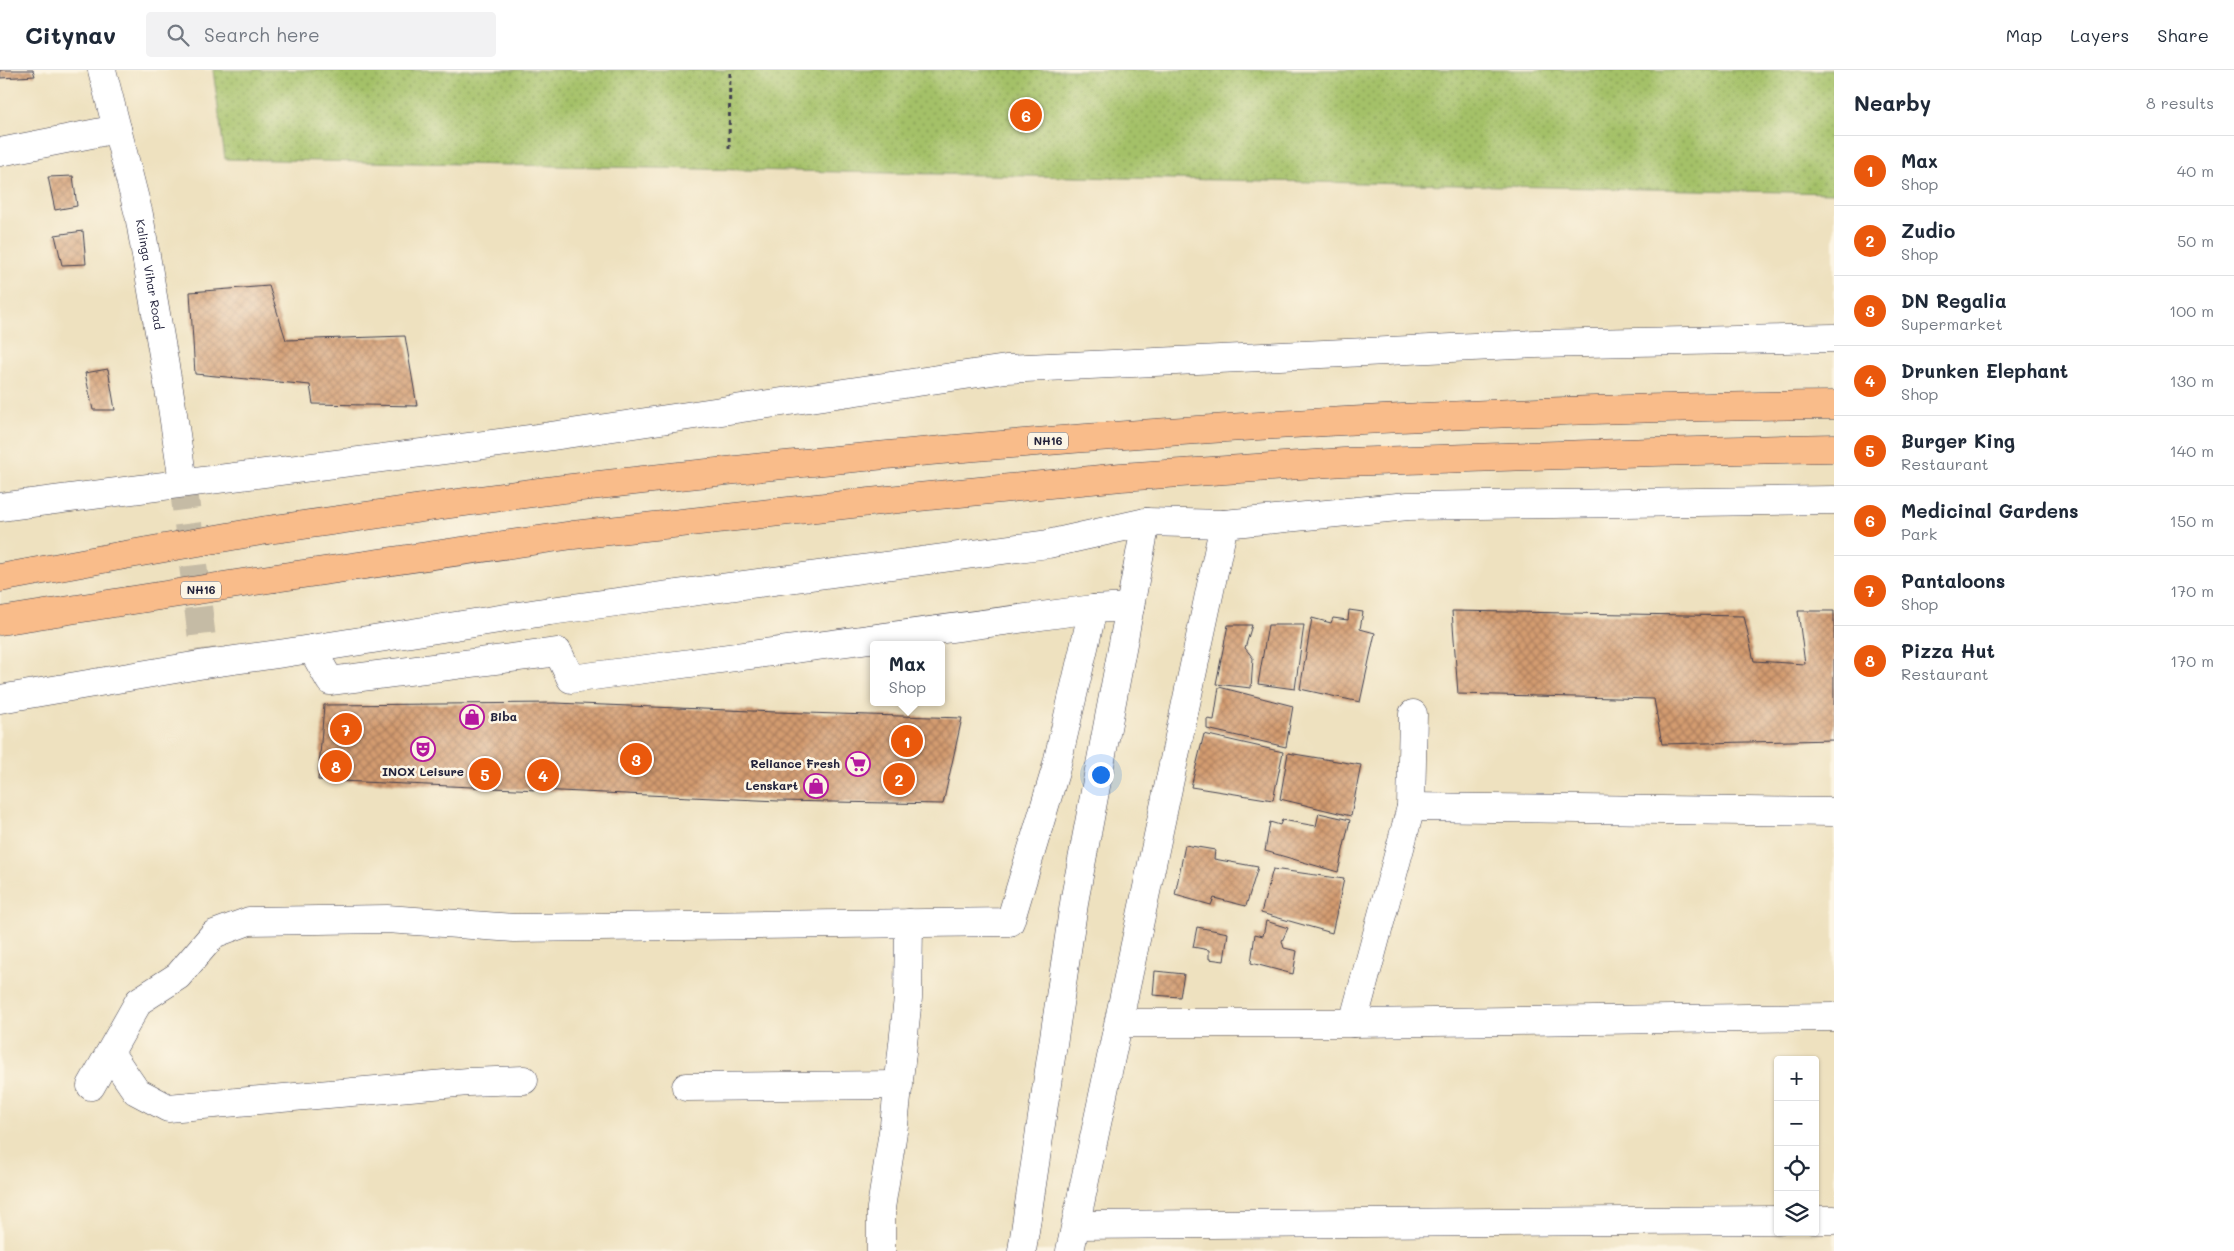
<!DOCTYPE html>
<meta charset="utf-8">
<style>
:root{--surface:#fff;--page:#f2f2f3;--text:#1f2937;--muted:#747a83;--line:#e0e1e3;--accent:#ea580c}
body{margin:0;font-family:Mali,sans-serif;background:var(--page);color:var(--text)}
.controls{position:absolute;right:15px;bottom:15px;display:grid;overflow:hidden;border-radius:5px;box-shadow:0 1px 4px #0004}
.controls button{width:45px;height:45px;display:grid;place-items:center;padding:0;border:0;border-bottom:1px solid var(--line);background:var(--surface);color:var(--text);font:25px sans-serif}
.you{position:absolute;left:1100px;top:704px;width:18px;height:18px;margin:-12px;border:4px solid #fff;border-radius:50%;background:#1a73e8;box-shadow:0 0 0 8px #1a73e833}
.badge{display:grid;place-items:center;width:32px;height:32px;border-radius:50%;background:var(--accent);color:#fff;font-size:16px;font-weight:700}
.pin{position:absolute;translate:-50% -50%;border:2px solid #fff;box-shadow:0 1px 5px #0006}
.popup{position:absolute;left:870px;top:571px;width:75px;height:65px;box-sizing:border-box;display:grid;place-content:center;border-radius:5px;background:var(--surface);filter:drop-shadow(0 1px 4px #0005);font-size:16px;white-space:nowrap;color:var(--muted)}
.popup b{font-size:19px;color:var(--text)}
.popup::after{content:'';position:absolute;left:50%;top:100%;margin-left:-10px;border:10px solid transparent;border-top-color:var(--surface)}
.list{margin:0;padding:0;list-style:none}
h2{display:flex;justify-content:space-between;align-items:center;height:65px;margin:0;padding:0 20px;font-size:21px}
h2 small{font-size:16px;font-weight:400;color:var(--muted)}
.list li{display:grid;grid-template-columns:32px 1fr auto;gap:15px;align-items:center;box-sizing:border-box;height:70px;padding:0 20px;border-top:1px solid var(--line)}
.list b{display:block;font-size:19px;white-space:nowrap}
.list p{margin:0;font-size:16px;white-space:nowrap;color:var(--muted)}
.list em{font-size:16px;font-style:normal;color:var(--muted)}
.icon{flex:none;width:28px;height:28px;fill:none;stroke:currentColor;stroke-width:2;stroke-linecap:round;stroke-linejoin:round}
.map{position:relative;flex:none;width:1834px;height:1181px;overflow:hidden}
header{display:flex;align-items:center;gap:30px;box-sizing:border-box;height:70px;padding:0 25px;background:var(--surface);border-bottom:1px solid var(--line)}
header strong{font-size:24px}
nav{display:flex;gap:28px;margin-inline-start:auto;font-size:18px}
.search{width:350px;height:45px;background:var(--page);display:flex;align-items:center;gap:12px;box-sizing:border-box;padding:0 18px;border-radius:5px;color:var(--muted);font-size:19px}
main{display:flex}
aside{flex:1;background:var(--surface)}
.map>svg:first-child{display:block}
.garden{fill:url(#garden-dots);stroke:#637252}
.building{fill:url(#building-cross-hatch)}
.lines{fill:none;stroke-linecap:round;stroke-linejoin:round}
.minor-tunnel{stroke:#c5bba5;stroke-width:28;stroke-dasharray:28 14;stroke-linecap:butt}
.minor-casing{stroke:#413f4f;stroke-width:29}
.highway-casing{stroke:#413f4f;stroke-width:29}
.path{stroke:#413f4f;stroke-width:3;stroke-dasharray:4 4;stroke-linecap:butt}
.minor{stroke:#fff;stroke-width:28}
.highway{stroke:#f9bc8a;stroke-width:28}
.highway-bridge-casing{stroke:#413f4f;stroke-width:29;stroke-linecap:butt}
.highway-bridge{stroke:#f9bc8a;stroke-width:28}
.labels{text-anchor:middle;stroke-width:5;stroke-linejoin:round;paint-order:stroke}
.shield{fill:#fcf5e5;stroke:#63616e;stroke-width:1}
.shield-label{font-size:11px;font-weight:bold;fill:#22223b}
.street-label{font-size:12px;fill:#22223b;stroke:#fcf5e5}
.poi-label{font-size:12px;font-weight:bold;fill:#22223b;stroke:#fcf5e5;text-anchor:end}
</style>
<header>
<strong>Citynav</strong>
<div class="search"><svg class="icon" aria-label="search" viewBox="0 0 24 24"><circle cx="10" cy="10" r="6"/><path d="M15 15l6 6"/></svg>Search here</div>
<nav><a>Map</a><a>Layers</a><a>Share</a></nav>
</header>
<main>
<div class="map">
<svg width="1834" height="1181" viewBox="0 0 1834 1181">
<defs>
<pattern id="garden-dots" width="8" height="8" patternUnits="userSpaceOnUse" patternTransform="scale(1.25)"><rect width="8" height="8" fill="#a4c168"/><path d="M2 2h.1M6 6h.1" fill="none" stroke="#859c57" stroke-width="1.8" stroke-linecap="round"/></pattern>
<pattern id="building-cross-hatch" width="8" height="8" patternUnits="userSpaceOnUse" patternTransform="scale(1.25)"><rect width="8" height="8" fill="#d39b70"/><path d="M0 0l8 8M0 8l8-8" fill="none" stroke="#ab7e5d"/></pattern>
</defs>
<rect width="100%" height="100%" fill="#fcf5e5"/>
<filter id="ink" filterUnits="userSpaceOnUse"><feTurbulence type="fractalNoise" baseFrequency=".02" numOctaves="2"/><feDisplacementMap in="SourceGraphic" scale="10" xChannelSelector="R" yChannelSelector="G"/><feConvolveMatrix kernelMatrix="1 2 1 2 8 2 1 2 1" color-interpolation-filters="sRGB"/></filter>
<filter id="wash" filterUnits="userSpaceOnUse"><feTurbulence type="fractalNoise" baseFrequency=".0096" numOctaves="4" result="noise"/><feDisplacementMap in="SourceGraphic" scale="20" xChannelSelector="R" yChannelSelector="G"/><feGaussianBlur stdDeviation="1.12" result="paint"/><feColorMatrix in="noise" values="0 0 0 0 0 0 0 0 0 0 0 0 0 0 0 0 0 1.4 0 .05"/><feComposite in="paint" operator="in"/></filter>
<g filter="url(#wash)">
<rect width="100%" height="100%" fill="#eee1bf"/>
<!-- garden -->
<polygon class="garden" points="213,0 1834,0 1834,123 225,89"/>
<g id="blocks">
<!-- building -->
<g class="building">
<polygon points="0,0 33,0 35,6 0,8"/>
<polygon points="73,106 77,136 55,140 48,107"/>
<polygon points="83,161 86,194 62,195 55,165"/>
<polygon points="269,216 286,270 405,266 417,336 313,334 310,315 195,304 190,222"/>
<polygon points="108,299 115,340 93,340 85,303"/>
<polygon points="1349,540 1363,542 1360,559 1375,563 1360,632 1300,619 1312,548 1331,553 1333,548 1348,550"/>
<polygon points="1452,541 1744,546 1754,591 1805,594 1798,541 1834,541 1834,670 1662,674 1654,629 1458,624"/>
<polygon points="1228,555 1252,555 1245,578 1253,588 1251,618 1216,614"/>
<polygon points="1268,555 1304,555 1295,619 1258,614"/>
<polygon points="1219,617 1293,636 1286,677 1207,659 1207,649 1214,650"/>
<polygon points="555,633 776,642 962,648 943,734 779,731 318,710 324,635"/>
<polygon points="1204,664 1283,682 1273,730 1191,717"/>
<polygon points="1288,683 1361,695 1351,746 1280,729"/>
<polygon points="1319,743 1350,750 1338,802 1265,781 1270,752 1280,755 1282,750 1316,756"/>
<polygon points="1185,775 1215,780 1214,789 1258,797 1246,836 1214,828 1211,835 1175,825"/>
<polygon points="1273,799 1344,809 1332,863 1261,843"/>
<polygon points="1266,851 1288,858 1282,871 1284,878 1297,881 1293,904 1251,893 1255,864 1263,866"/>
<polygon points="1197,857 1228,863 1224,891 1209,889 1209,880 1193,877"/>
<polygon points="1155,901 1184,904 1180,927 1153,925"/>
</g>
</g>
</g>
<g filter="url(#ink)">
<use href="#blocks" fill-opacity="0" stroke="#413f4f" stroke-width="1"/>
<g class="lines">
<!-- minor-tunnel -->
<polyline class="minor-tunnel" points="183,412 205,594"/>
<defs>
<g id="minor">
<path id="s1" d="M102,0L139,145L172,337L183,412"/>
<polyline points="0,82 117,59"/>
<polyline points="0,437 538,368 1006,299 1535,274 1834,268"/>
<polyline points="312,579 330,611 558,582 571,609 1093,539 1130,537"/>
<polyline points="0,629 205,594 285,583 550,541 1048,474 1146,452 1224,454 1408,436 1834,430"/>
<polyline points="1413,644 1411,737 1353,953 1834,947"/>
<polyline points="1411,737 1834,742"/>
<polyline points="1119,951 1126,953 1353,953"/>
<polyline points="110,983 136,1021 168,1038 468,1012 524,1010"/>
<polyline points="91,1016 139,931 178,906 214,864 249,851 387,849 514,858 1010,852 1055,702 1093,539"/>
<polyline points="686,1017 899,1015"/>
<polyline points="1815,1150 1834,1150"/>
<polyline points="1076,1155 1778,1150"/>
<polyline points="881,1181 881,1138 894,1055 908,928 909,853"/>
<polyline points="1022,1181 1075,827 1146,452"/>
<polyline points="1070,1181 1224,454"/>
</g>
<g id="highway">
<path d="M267,460C368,446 470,430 572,418C991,369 1413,339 1834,335"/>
<polyline points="0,508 119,486"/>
<polyline points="275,508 573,465 888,430 1121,407 1344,392 1653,382 1834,378"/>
<polyline points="0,551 127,531"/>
</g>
</defs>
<!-- minor casing -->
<use href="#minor" class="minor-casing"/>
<!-- highway casing -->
<use href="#highway" class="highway-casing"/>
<!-- path -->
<polyline class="path" points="729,79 730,0"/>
<!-- minor -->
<use href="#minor" class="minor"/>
<!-- highway -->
<use href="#highway" class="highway"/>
<defs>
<g id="highway-bridge">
<polyline points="119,486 267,460"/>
<polyline points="127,531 275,508"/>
</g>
</defs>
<!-- highway-bridge casing -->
<use href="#highway-bridge" class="highway-bridge-casing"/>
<!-- highway-bridge -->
<use href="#highway-bridge" class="highway-bridge"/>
</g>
</g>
<!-- icons -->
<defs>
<symbol id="shop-ring" viewBox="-11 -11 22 22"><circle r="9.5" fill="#fcf5e5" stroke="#b5179e" stroke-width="1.5"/><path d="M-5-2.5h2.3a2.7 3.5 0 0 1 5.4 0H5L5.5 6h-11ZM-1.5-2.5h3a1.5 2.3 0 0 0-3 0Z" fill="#b5179e"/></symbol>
<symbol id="theatre-ring" viewBox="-11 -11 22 22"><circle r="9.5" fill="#fcf5e5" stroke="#b5179e" stroke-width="1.5"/><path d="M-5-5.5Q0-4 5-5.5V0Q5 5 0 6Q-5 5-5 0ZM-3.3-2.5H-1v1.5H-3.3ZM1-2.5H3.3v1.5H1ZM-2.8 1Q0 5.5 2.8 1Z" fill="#b5179e"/></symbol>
<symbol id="supermarket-ring" viewBox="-11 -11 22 22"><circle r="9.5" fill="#fcf5e5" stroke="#b5179e" stroke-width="1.5"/><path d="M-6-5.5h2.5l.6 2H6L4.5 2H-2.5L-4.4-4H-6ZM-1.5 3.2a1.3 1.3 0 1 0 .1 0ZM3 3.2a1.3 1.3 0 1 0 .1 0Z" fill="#b5179e"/></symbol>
</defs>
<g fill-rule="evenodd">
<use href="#shop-ring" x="458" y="633" width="28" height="28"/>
<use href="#theatre-ring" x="409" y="665" width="28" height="28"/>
<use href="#supermarket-ring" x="844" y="680" width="28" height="28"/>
<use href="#shop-ring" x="802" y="702" width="28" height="28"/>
</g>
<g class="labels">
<!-- shield labels -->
<g class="shield">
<rect x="1028" y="362.5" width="40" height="17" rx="4"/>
<rect x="181" y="511.5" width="40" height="17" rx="4"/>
</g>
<g class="shield-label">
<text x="1048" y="375">NH16</text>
<text x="201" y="524">NH16</text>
</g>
<!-- street labels -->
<g class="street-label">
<text dy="4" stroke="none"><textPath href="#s1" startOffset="210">Kalinga Vihar Road</textPath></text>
</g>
<!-- poi labels -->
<g class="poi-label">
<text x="490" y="651" text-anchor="start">Biba</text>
<text x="840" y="698">Reliance Fresh</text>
<text x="423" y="706" text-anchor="middle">INOX Leisure</text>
<text x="798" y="720">Lenskart</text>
</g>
</g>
</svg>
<div class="controls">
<button>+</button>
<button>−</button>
<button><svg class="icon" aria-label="locate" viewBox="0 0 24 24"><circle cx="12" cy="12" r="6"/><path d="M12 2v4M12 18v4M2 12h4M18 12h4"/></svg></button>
<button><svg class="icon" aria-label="layers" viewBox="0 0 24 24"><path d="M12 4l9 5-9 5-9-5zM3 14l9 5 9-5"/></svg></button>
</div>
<div class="you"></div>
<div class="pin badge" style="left:907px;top:671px">1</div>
<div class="popup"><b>Max</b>Shop</div>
<div class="pin badge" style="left:899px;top:709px">2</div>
<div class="pin badge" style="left:636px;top:689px">3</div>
<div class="pin badge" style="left:543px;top:705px">4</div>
<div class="pin badge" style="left:485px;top:704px">5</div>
<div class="pin badge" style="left:1026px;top:45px">6</div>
<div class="pin badge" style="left:346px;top:659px">7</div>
<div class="pin badge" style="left:336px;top:696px">8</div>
</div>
<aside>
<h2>Nearby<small>8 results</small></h2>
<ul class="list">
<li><span class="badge">1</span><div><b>Max</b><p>Shop</p></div><em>40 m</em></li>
<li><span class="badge">2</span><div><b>Zudio</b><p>Shop</p></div><em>50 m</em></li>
<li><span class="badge">3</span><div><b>DN Regalia</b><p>Supermarket</p></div><em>100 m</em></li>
<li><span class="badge">4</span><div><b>Drunken Elephant</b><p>Shop</p></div><em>130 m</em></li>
<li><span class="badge">5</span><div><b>Burger King</b><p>Restaurant</p></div><em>140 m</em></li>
<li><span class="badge">6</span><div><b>Medicinal Gardens</b><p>Park</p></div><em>150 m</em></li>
<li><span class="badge">7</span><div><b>Pantaloons</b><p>Shop</p></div><em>170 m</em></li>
<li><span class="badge">8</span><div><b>Pizza Hut</b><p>Restaurant</p></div><em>170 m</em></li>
</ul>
</aside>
</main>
